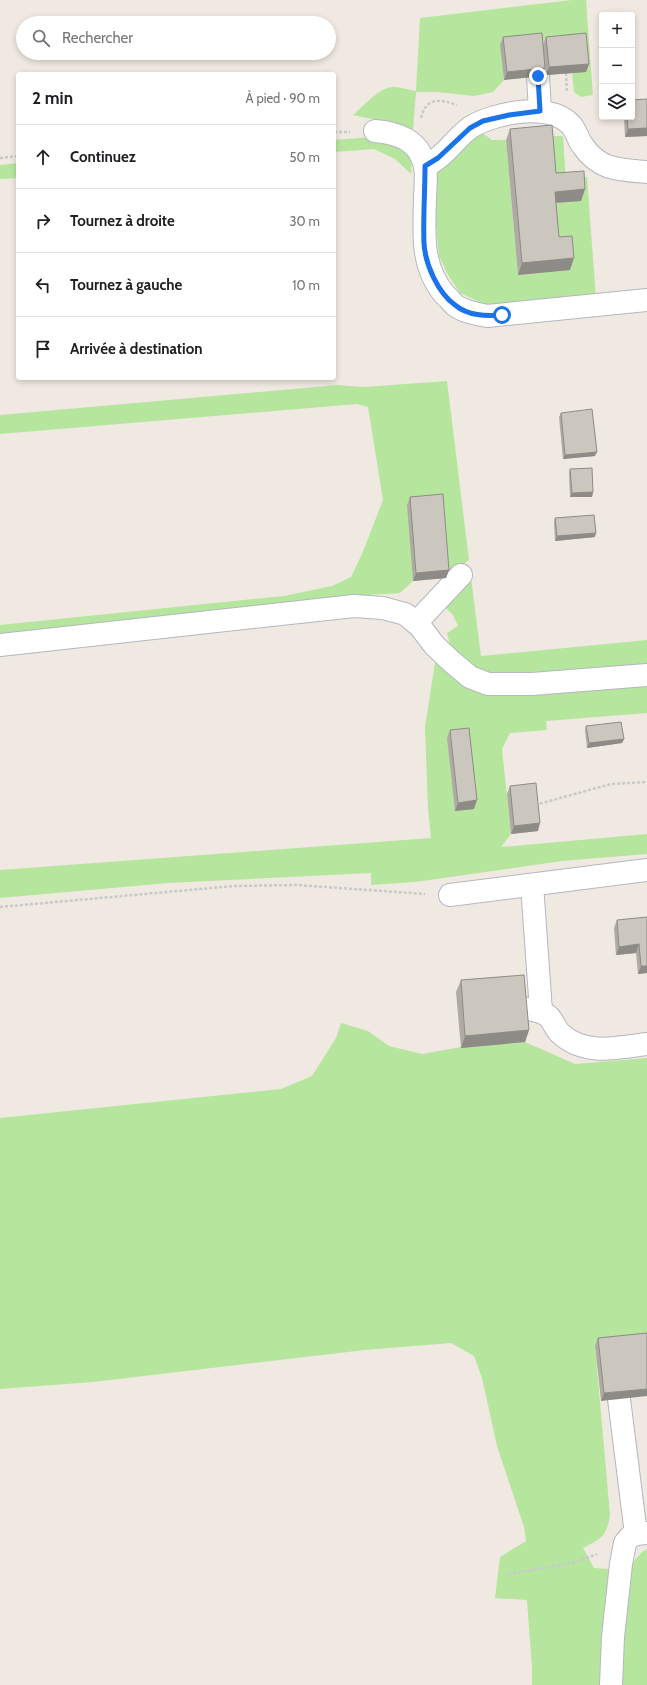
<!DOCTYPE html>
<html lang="fr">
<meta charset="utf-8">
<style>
:root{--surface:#fff;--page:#f2f2f2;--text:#202124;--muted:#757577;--line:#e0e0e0}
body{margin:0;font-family:Cabin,sans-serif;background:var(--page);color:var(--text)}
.controls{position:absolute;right:12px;top:12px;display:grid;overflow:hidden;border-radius:4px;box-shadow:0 2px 6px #0003}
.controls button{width:36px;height:36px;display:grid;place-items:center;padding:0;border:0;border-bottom:1px solid var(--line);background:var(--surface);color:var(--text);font:20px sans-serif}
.stop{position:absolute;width:12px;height:12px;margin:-9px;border:3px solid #1a73e8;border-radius:50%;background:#fff}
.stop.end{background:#1a73e8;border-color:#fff;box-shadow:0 1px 4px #0008}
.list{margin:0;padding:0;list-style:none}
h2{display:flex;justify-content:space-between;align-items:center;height:52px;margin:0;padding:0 16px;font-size:17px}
h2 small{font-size:13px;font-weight:400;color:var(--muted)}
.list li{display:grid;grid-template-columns:26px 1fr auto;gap:12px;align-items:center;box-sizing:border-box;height:64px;padding:0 16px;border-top:1px solid var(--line)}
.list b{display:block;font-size:15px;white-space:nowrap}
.list em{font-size:13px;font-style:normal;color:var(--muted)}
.icon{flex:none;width:22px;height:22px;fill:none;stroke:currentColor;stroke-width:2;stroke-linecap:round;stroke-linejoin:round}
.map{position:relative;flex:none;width:647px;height:1685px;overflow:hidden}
.search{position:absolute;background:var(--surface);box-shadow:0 2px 6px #0003;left:16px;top:16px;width:320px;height:44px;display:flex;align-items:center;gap:10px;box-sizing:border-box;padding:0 14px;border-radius:22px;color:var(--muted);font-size:15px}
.panel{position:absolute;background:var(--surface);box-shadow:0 2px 6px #0003;left:16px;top:72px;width:320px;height:308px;border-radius:4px}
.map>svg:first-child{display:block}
.green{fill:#b6e59e}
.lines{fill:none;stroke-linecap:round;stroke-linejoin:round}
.minor-casing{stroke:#b4b7c1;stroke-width:24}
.path{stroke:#c9c9c9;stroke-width:2.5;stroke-dasharray:3 2;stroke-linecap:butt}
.minor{stroke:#fff;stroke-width:22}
.wall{fill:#afaba4}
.shaded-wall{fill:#8e8b86}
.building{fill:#cbc7bf;stroke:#8e8b86}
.route{stroke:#1a73e8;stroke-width:5}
</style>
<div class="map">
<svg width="647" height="1685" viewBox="0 0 647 1685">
<rect width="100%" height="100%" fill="#efe9e1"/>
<!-- green -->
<g class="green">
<path d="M572,0H586L593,95L581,97L574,92L572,73L586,72L546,75L501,45L504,80L493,92L474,96L437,92H416L413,131L402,125L353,115C363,107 380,86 394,87C401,87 409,90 416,91L420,18Z"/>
<polygon points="481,132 492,140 506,140 518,275 570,270 555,248 551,203 577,179 587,177 596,299 486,305 460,293 448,275 439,256 431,175"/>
<polygon points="548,136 563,136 566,183 552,184"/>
<polygon points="372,137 387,138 412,156 411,174 395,159 374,149 334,152 334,140"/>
<polygon points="18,163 18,178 0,179 0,165"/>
<polygon points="447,381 469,560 446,578 408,505 413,581 400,593 351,596 0,636 0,625 284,596 332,586 351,577 362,554 383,500 368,407 357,404 0,434 0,415 337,385 364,387"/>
<polygon points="471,578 481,656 647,640 647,666 494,677 469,668 452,653 447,633 458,626 453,615 446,608 458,589"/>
<polygon points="435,663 463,682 647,682 647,713 546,721 547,730 510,733 502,749 511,834 501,847 647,834 647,854 562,861 415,882 371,885 371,873 168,883 0,898 0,870 431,838 428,809 425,727"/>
<path d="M341,1023L368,1031L389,1046L422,1054L461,1047L525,1042L575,1064L647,1058V1341L595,1346L610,1515C607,1536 601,1539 583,1548L594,1568L608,1569L611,1575L606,1685H532V1668L527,1600L495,1598L500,1557L526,1541L524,1527L497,1446L482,1378L474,1356L451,1343L365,1350L93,1382L0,1389V1118L281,1089L312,1076L336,1038Z"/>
<polygon points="647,1549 647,1685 617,1685 627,1569 642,1552"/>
</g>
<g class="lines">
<defs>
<g id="minor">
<polyline points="538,76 540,111"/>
<path d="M375,131C398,133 419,140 425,166C427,176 425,189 425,200C424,234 421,267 445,295C449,298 452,303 456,306C465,312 476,314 487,316L647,300"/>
<path d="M425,167C429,164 434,161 438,158C450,149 458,136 471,127C496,112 549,102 571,125C576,130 578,140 583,146C599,170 620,170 647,172"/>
<polyline points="416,623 461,575"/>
<polyline points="0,645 354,606 383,608 405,614 419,625 434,645 452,662 470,677 488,684 532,684 647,675"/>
<polyline points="532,885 541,1011"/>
<polyline points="450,895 647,870"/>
<path d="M522,1008C532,1010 543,1010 550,1018C554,1023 556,1030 561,1034C585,1056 617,1048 647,1044"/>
<polyline points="619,1399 636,1534 647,1533"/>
<polyline points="611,1685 613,1637 621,1564 625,1543 630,1537 636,1534"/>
</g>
</defs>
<!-- minor casing -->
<use href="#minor" class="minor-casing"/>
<!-- path -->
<g class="path">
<polyline points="566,73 567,93"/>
<path d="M421,118C426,97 440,99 457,105"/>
<polyline points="334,132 350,132"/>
<polyline points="0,158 18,156"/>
<polyline points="535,805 611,784 647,782"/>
<polyline points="0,907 234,886 297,885 425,894"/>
<polyline points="508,1574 573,1563 597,1554"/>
</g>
<!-- minor -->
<use href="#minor" class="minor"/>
</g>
<!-- wall -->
<g class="wall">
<polygon points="503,37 545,68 542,76 504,80 500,45"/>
<polygon points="546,37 589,64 586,72 546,75 543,45"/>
<polygon points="647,99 647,136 625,137 624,117 632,117"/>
<polygon points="510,129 556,173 585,189 581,201 556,203 559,237 570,270 518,275 506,140"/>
<polygon points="561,413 595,456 563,459 559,417"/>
<polygon points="570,469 593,492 592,497 570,497 569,473"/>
<polygon points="410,497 449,570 446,578 413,581 407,505"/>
<polygon points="555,518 595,537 555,541 554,522"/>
<polygon points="586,726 624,739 622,743 587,748 585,730"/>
<polygon points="450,730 474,809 455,811 447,738"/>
<polygon points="510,786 538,831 511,834 507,794"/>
<polygon points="647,917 647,973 638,974 636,953 616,955 614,928 617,920"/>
<polygon points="461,980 529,1030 525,1042 461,1048 456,992"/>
<polygon points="647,1333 601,1401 595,1346 598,1338"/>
</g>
<!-- shaded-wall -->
<g class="shaded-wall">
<polygon points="589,64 586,72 546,75 549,67"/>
<polygon points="545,68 542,76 504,80 507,72"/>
<polygon points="647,128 647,136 625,137 628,129"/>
<polygon points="585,189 581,201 551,203 555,192"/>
<polygon points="574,258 570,270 518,275 522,263"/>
<polygon points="597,452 595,456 563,459 565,455"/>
<polygon points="593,492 592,497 570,497 572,493"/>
<polygon points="596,533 595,537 555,541 557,536"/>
<polygon points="449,570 446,578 413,581 416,573"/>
<polygon points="624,739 622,743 587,748 589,743"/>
<polygon points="477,800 474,809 455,811 458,803"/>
<polygon points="540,823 538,831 511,834 514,826"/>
<polygon points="639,944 636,953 616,955 619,947"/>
<polygon points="641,966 647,966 647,973 638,974"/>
<polygon points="529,1030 525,1042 461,1048 465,1036"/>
<polygon points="647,1389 647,1396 601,1401 604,1393"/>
</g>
<!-- building -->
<g class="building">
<polygon points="542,33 545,68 507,72 503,37"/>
<polygon points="586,33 589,64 549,67 546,37"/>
<polygon points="647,99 647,128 628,129 627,117 632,117 632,100"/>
<polygon points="552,125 556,173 584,171 585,189 555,192 559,237 572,236 574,258 522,263 510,129"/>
<polygon points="592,409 597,452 565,455 561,413"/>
<polygon points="592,468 593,492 572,493 570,469"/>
<polygon points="443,494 449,570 416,573 410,497"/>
<polygon points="594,515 596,533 557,536 555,518"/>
<polygon points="621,722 624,739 589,743 586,726"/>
<polygon points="469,728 477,800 458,803 450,730"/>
<polygon points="536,783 540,823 514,826 510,786"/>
<polygon points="647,917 647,966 641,966 639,944 619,947 617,920"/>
<polygon points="524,975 529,1030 465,1036 461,980"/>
<polygon points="647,1333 647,1389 604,1393 598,1338"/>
</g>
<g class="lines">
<!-- route -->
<path class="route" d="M502,315C486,316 468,316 455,305C438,293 425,264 424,243C423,218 425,192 425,166L438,158L470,128L483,121L509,115L540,111L538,76"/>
</g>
</svg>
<div class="controls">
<button>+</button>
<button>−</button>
<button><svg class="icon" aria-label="layers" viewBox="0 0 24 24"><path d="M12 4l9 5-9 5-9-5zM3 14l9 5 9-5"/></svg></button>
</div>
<div class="stop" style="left:502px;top:315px"></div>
<div class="stop end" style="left:538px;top:76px"></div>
<div class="search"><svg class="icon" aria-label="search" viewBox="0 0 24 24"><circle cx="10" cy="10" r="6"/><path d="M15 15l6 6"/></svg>Rechercher</div>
<section class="panel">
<h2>2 min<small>À pied · 90 m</small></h2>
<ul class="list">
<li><svg class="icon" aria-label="ahead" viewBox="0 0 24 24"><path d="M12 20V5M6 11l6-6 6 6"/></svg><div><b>Continuez</b></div><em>50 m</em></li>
<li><svg class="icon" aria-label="right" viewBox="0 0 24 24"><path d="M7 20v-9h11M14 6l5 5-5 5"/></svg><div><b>Tournez à droite</b></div><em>30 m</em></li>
<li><svg class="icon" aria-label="left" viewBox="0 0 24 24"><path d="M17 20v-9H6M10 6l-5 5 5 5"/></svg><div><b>Tournez à gauche</b></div><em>10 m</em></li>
<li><svg class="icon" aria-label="arrive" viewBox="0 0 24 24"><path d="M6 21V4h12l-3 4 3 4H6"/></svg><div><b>Arrivée à destination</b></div></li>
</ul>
</section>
</div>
